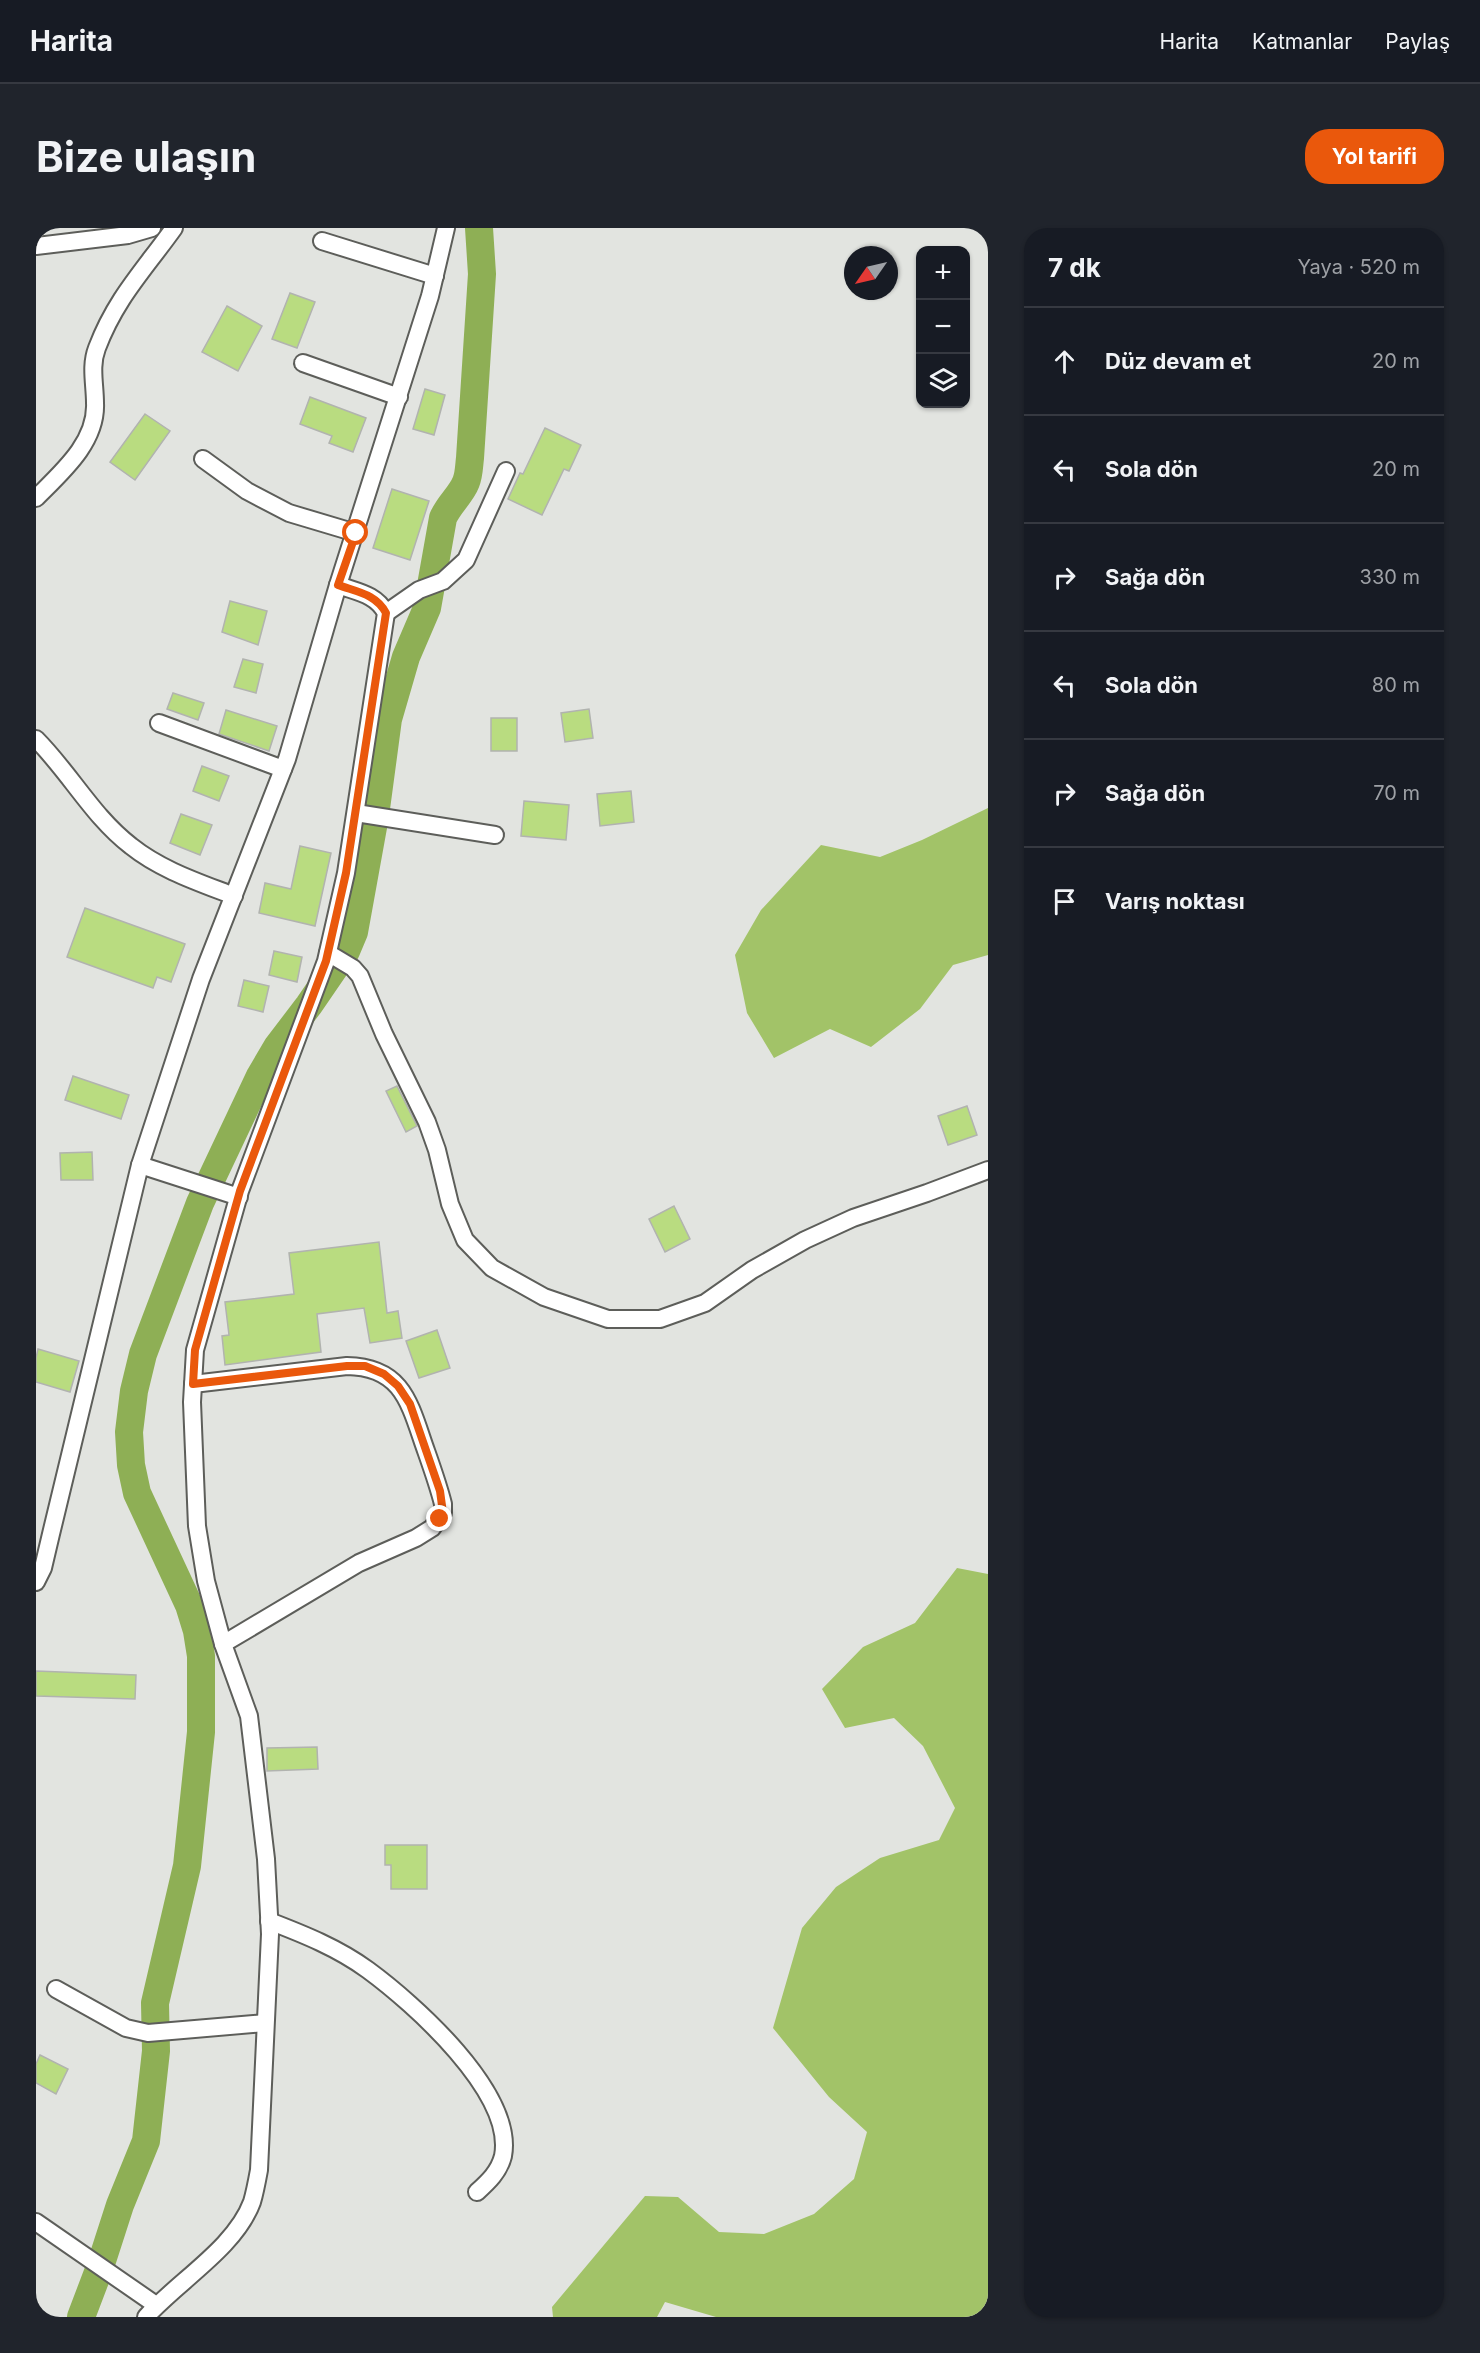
<!DOCTYPE html>
<html lang="tr">
<meta charset="utf-8">
<style>
:root{--surface:#171b24;--page:#20242c;--text:#f1f3f6;--muted:#9ea1a6;--line:#363941;--accent:#ea580c}
body{margin:0;font-family:Inter,sans-serif;background:var(--page);color:var(--text)}
.controls{position:absolute;right:18px;top:18px;display:grid;overflow:hidden;border-radius:12px;box-shadow:0 2px 4px #0004}
.controls button{width:54px;height:54px;display:grid;place-items:center;padding:0;border:0;border-bottom:2px solid var(--line);background:var(--surface);color:var(--text);font:30px sans-serif}
.compass{position:absolute;left:808px;top:18px;width:54px;height:54px;border-radius:50%;background:var(--surface);box-shadow:0 2px 4px #0004;rotate:236deg}
.stop{position:absolute;width:18px;height:18px;margin:-14px;border:4px solid #ea580c;border-radius:50%;background:#fff}
.stop.end{background:#ea580c;border-color:#fff;box-shadow:0 2px 6px #0008}
.list{margin:0;padding:0;list-style:none}
h2{display:flex;justify-content:space-between;align-items:center;height:78px;margin:0;padding:0 24px;font-size:26px}
h2 small{font-size:20px;font-weight:400;color:var(--muted)}
.list li{display:grid;grid-template-columns:39px 1fr auto;gap:18px;align-items:center;box-sizing:border-box;height:108px;padding:0 24px;border-top:2px solid var(--line)}
.list b{display:block;font-size:22px;white-space:nowrap}
.list em{font-size:20px;font-style:normal;color:var(--muted)}
.icon{flex:none;width:33px;height:33px;fill:none;stroke:currentColor;stroke-width:2;stroke-linecap:round;stroke-linejoin:round}
.map{position:relative;flex:none;width:952px;height:2089px;overflow:hidden;border-radius:24px}
header{display:flex;align-items:center;gap:36px;box-sizing:border-box;height:84px;padding:0 30px;background:var(--surface);border-bottom:2px solid var(--line)}
header strong{font-size:28px}
nav{display:flex;gap:33px;margin-inline-start:auto;font-size:21px}
.intro{display:flex;align-items:center;justify-content:space-between;box-sizing:border-box;height:144px;padding:0 36px}
h1{margin:0;font-size:42px}
.button{padding:15px 27px;border-radius:24px;background:var(--accent);color:#fff;font-size:21px;font-weight:700}
main{display:flex;gap:36px;padding:0 36px}
aside{flex:1;background:var(--surface);border-radius:24px;box-shadow:0 2px 4px #0004}
.map>svg:first-child{display:block}
.forest{fill:#a2c368}
.lines{fill:none;stroke-linecap:round;stroke-linejoin:round}
.river{stroke:#8eaf55;stroke-width:28}
.building{fill:#b9dc80;stroke:#b1b3af;stroke-width:1.5}
.minor-casing{stroke:#5d5e5a;stroke-width:20}
.minor{stroke:#fff;stroke-width:16}
.route{stroke:#ea580c;stroke-width:8}
</style>
<header>
<strong>Harita</strong>
<nav><a>Harita</a><a>Katmanlar</a><a>Paylaş</a></nav>
</header>
<div class="intro"><h1>Bize ulaşın</h1><a class="button">Yol tarifi</a></div>
<main>
<div class="map">
<svg width="952" height="2089" viewBox="0 0 952 2089">
<rect width="100%" height="100%" fill="#e2e4e0"/>
<!-- forest -->
<g class="forest">
<polygon points="952,580 952,727 917,737 884,781 835,819 794,801 738,830 711,785 699,727 725,682 785,617 844,629 886,612"/>
<polygon points="921,1340 952,1346 952,2089 680,2089 629,2074 621,2089 517,2089 516,2079 609,1968 642,1969 683,2004 728,2006 778,1986 818,1951 831,1904 793,1869 737,1800 766,1700 800,1659 844,1630 903,1612 919,1580 887,1518 858,1490 809,1500 786,1461 827,1419 879,1395"/>
</g>
<g class="lines">
<!-- river -->
<path class="river" d="M45,2089L64,2039L84,1977L110,1913L120,1823L119,1775L151,1638L165,1504V1428L161,1403L153,1377L101,1265L95,1237L93,1204L98,1163L107,1126L164,975L224,848L241,819L273,777L310,723L318,704L339,588L352,491L370,429L391,380L407,290C413,276 425,267 430,254C433,247 433,238 434,230L446,46L443,0"/>
</g>
<!-- building -->
<g class="building">
<polygon points="254,65 279,74 261,120 236,111"/>
<polygon points="191,78 226,98 202,143 166,124"/>
<polygon points="389,161 409,167 398,207 377,201"/>
<polygon points="274,169 330,190 317,224 293,215 296,208 264,196"/>
<polygon points="109,186 134,203 99,252 74,234"/>
<polygon points="509,200 545,217 533,243 528,241 506,287 472,271 484,245 487,246"/>
<polygon points="356,261 393,273 374,332 337,320"/>
<polygon points="194,373 231,383 222,417 186,404"/>
<polygon points="207,431 227,436 220,465 198,459"/>
<polygon points="137,465 168,475 162,492 131,481"/>
<polygon points="553,481 557,510 529,514 525,485"/>
<polygon points="190,482 241,498 233,523 183,506"/>
<rect x="455" y="490" width="26" height="33"/>
<polygon points="166,538 193,548 183,573 157,563"/>
<polygon points="595,563 598,594 564,598 561,566"/>
<polygon points="488,573 533,577 530,612 485,608"/>
<polygon points="145,586 176,597 164,627 134,615"/>
<polygon points="264,618 295,625 279,698 223,685 229,655 255,661"/>
<polygon points="49,680 149,716 135,754 121,749 117,760 31,729"/>
<polygon points="238,723 266,729 261,754 233,747"/>
<polygon points="208,752 233,758 227,784 202,778"/>
<polygon points="37,848 93,867 85,891 29,872"/>
<polygon points="361,858 381,898 370,904 350,863"/>
<polygon points="931,878 941,907 912,917 902,888"/>
<polygon points="56,924 57,952 25,952 24,925"/>
<polygon points="638,978 654,1011 629,1024 613,991"/>
<polygon points="343,1014 351,1085 362,1083 366,1110 334,1115 328,1080 281,1086 285,1124 189,1137 186,1108 193,1107 189,1074 258,1066 253,1025"/>
<polygon points="401,1102 414,1140 383,1150 370,1113"/>
<polygon points="2,1121 43,1133 34,1164 0,1154 0,1130"/>
<polygon points="0,1443 100,1447 99,1471 0,1468"/>
<polygon points="281,1519 282,1541 231,1543 231,1520"/>
<polygon points="349,1617 391,1617 391,1661 355,1661 355,1637 349,1637"/>
<polygon points="4,1827 32,1841 20,1866 0,1855 0,1836"/>
</g>
<g class="lines">
<defs>
<g id="minor">
<polyline points="286,13 399,48"/>
<polyline points="0,18 92,7 116,0"/>
<polyline points="267,135 363,169"/>
<polyline points="167,231 211,263 253,285 320,305"/>
<path d="M0,270C26,244 61,214 59,175C59,156 54,138 61,120C80,70 108,42 138,0"/>
<polyline points="350,385 383,362 407,353 430,332 470,243"/>
<polyline points="123,495 247,541"/>
<path d="M0,511C34,545 57,589 95,618C125,642 162,654 198,668"/>
<polyline points="320,585 459,607"/>
<polyline points="292,725 317,740 324,748 348,806 391,894 401,922 414,976 429,1012 456,1040 508,1069 572,1091 624,1091 669,1075 716,1042 769,1012 817,990 891,965 952,942"/>
<polyline points="104,937 203,969"/>
<path d="M157,1156L311,1138C365,1139 373,1173 388,1217C395,1237 402,1256 407,1276V1285L396,1300L380,1310L323,1335L187,1416"/>
<polyline points="0,1354 7,1340 15,1306 104,937 165,751 251,531 302,357 394,68 410,0"/>
<path d="M233,1693C267,1706 302,1720 332,1742C377,1775 479,1865 467,1928C463,1944 452,1954 441,1964"/>
<polyline points="20,1761 90,1800 112,1805 229,1795"/>
<polyline points="0,1994 120,2077"/>
<path d="M110,2089C142,2053 199,2020 216,1974C219,1964 221,1953 223,1942L234,1706L230,1631L213,1488L187,1416L170,1353L161,1298L156,1174L159,1122L204,963L290,733L310,645L350,385C340,366 321,364 302,357"/>
</g>
</defs>
<!-- minor casing -->
<use href="#minor" class="minor-casing"/>
<!-- minor -->
<use href="#minor" class="minor"/>
</g>
<g class="lines">
<!-- route -->
<path class="route" d="M320,305L302,357C321,364 340,366 350,385L310,645L290,733L204,963L159,1122L157,1156L311,1138H329L348,1146L362,1158L374,1176L404,1263L407,1285L404,1291"/>
</g>
</svg>
<div class="controls">
<button>+</button>
<button>−</button>
<button><svg class="icon" aria-label="layers" viewBox="0 0 24 24"><path d="M12 4l9 5-9 5-9-5zM3 14l9 5 9-5"/></svg></button>
</div>
<svg class="compass" viewBox="-18 -18 36 36"><path d="M0-13l5 13h-10z" fill="#e53935"/><path d="M0 13l5-13h-10z" fill="#9ea1a6"/></svg>
<div class="stop" style="left:320px;top:305px"></div>
<div class="stop end" style="left:404px;top:1291px"></div>
</div>
<aside>
<h2>7 dk<small>Yaya · 520 m</small></h2>
<ul class="list">
<li><svg class="icon" aria-label="ahead" viewBox="0 0 24 24"><path d="M12 20V5M6 11l6-6 6 6"/></svg><div><b>Düz devam et</b></div><em>20 m</em></li>
<li><svg class="icon" aria-label="left" viewBox="0 0 24 24"><path d="M17 20v-9H6M10 6l-5 5 5 5"/></svg><div><b>Sola dön</b></div><em>20 m</em></li>
<li><svg class="icon" aria-label="right" viewBox="0 0 24 24"><path d="M7 20v-9h11M14 6l5 5-5 5"/></svg><div><b>Sağa dön</b></div><em>330 m</em></li>
<li><svg class="icon" aria-label="left" viewBox="0 0 24 24"><path d="M17 20v-9H6M10 6l-5 5 5 5"/></svg><div><b>Sola dön</b></div><em>80 m</em></li>
<li><svg class="icon" aria-label="right" viewBox="0 0 24 24"><path d="M7 20v-9h11M14 6l5 5-5 5"/></svg><div><b>Sağa dön</b></div><em>70 m</em></li>
<li><svg class="icon" aria-label="arrive" viewBox="0 0 24 24"><path d="M6 21V4h12l-3 4 3 4H6"/></svg><div><b>Varış noktası</b></div></li>
</ul>
</aside>
</main>
